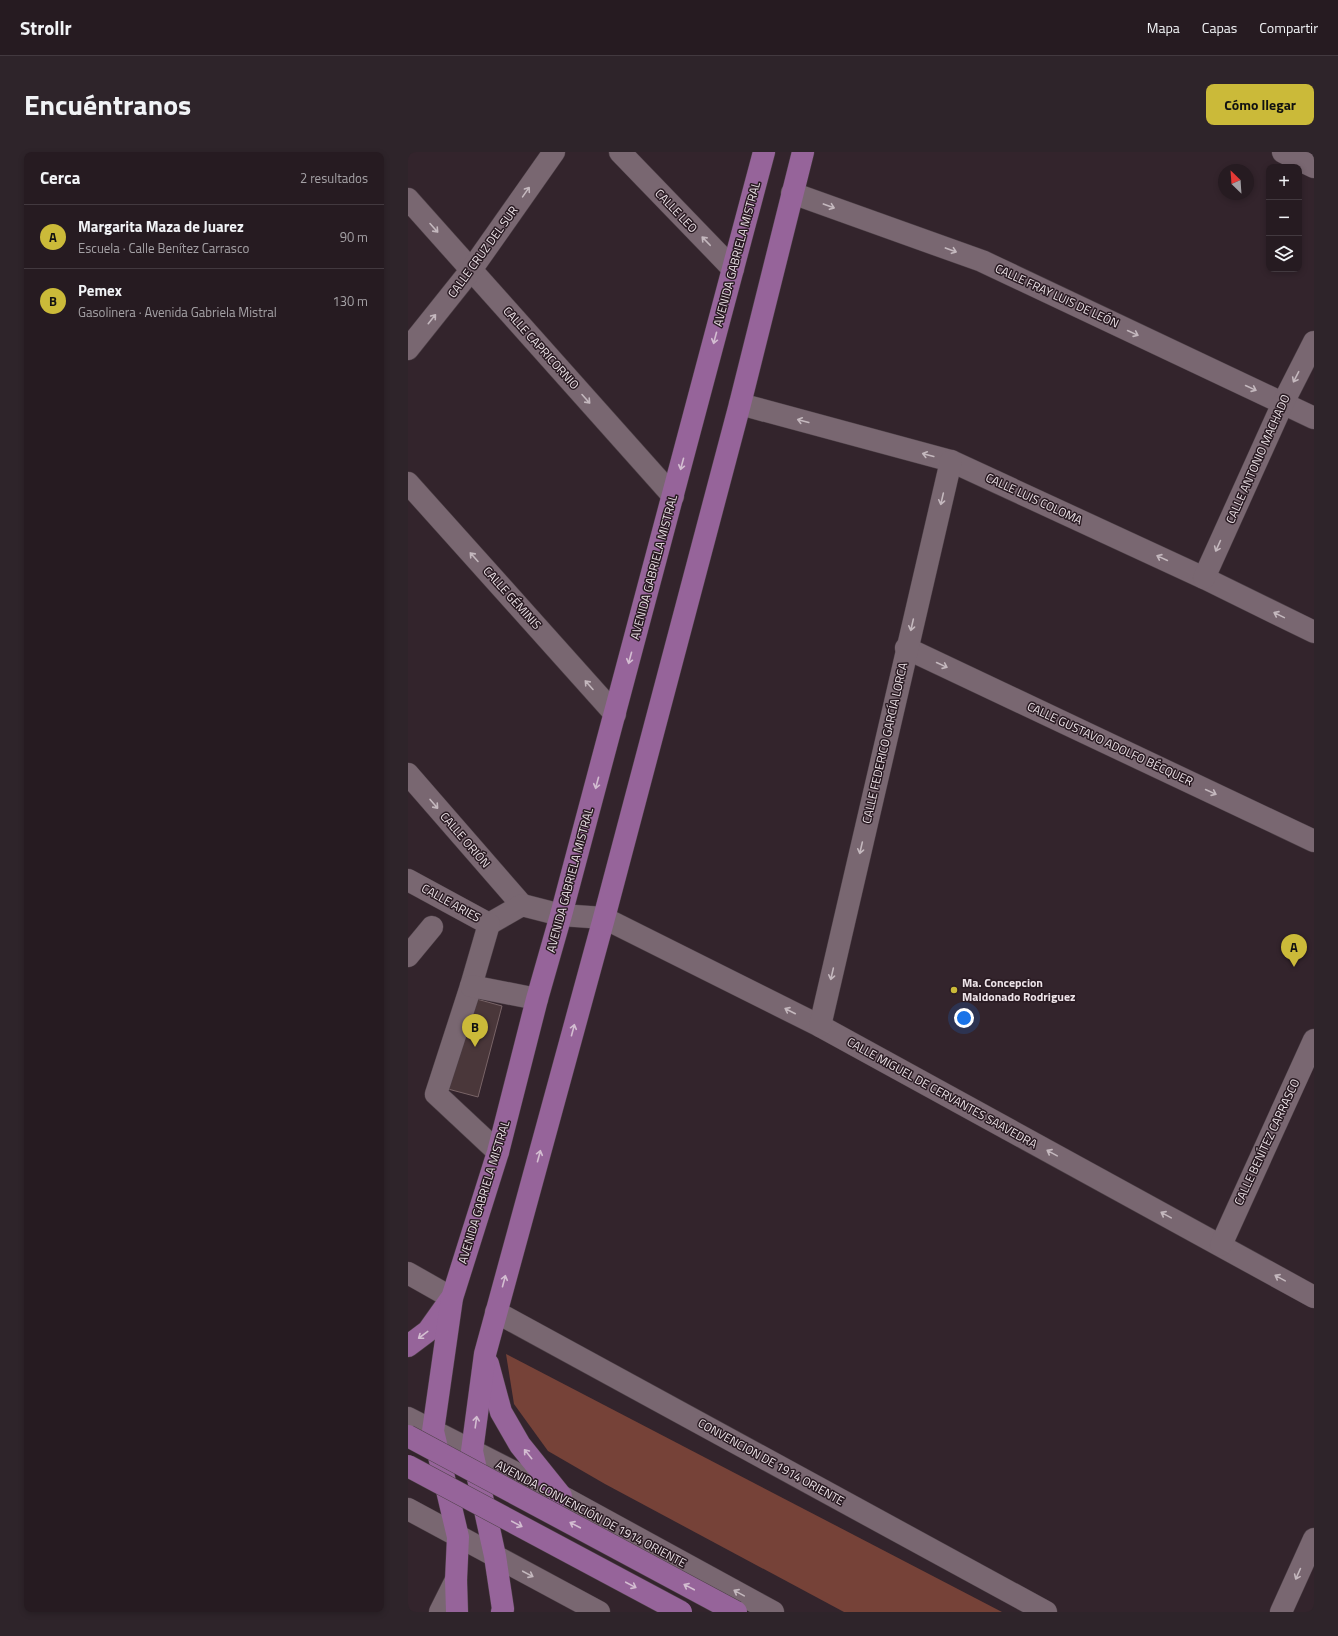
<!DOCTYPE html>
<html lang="es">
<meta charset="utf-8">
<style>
:root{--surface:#261b21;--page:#2e242a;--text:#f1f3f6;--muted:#a4a1a5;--line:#42393f;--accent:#cbba39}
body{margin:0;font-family:"Titillium Web",sans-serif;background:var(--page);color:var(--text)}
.controls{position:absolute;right:12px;top:12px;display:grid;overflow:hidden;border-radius:8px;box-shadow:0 2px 6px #0003}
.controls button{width:36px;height:36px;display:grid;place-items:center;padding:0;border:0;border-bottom:1px solid var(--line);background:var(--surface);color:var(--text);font:20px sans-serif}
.compass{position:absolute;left:810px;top:12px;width:36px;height:36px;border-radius:50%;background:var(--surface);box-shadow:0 2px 6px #0003;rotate:335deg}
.you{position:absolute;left:556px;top:866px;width:14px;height:14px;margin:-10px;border:3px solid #fff;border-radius:50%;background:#1a73e8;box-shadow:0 0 0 6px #1a73e833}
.badge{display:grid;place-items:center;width:26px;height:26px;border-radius:50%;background:var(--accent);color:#111;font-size:13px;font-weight:700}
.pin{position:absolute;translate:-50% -33px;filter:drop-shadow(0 1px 2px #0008)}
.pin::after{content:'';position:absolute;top:21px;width:14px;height:12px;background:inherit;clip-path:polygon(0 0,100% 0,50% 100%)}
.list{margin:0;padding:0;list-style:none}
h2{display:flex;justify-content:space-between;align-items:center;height:52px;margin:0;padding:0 16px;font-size:17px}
h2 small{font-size:13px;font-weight:400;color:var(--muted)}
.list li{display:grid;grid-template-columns:26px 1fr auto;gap:12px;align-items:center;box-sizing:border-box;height:64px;padding:0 16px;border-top:1px solid var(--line)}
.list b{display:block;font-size:15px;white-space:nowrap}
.list p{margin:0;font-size:13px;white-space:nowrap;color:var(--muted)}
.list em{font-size:13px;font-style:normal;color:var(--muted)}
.icon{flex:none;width:22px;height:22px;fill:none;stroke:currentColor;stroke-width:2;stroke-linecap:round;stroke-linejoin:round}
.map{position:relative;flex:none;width:906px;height:1460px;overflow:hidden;border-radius:8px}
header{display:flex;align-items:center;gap:24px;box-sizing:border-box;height:56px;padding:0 20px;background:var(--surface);border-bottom:1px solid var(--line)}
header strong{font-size:19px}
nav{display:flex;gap:22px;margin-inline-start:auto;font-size:14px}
.intro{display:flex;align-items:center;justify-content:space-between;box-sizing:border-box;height:96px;padding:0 24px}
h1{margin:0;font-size:28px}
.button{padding:10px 18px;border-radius:8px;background:var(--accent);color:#111;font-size:14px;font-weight:700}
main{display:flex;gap:24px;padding:0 24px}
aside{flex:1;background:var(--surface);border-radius:8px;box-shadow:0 2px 6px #0003}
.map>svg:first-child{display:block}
.green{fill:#764238}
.building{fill:#4a373a;stroke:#796467}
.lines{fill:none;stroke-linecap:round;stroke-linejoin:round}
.minor-casing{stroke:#4d4047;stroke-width:23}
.major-casing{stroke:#4d4047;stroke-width:23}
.minor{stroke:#796771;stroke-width:22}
.major{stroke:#96649a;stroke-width:22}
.major-bridge-casing{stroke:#4d4047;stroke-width:23;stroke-linecap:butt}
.major-bridge{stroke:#96649a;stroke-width:22}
.oneway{stroke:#c4b8be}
.oneway2{stroke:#d3bdd1}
.poi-dot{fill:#cbba39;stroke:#291a22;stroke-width:1.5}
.labels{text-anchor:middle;stroke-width:3;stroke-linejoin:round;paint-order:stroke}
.street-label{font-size:12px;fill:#ede3e8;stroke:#291a22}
.poi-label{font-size:12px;font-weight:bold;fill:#ede3e8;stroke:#291a22;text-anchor:start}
</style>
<header>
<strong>Strollr</strong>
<nav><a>Mapa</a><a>Capas</a><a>Compartir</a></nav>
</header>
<div class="intro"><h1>Encuéntranos</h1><a class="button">Cómo llegar</a></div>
<main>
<aside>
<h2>Cerca<small>2 resultados</small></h2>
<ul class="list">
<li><span class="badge">A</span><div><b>Margarita Maza de Juarez</b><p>Escuela · Calle Benítez Carrasco</p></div><em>90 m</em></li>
<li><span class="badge">B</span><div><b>Pemex</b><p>Gasolinera · Avenida Gabriela Mistral</p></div><em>130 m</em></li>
</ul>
</aside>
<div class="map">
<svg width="906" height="1460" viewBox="0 0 906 1460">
<rect width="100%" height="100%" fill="#33242c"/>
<!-- green -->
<polygon class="green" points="98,1202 594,1460 436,1460 197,1332 140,1299 106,1252"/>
<!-- building -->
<polygon class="building" points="65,846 94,854 70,945 40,937"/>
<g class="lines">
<defs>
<g id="minor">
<polyline points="212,0 325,117"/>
<polyline points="875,0 906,15"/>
<polyline points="384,41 574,109 906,266"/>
<polyline points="0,47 265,344"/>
<polyline points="0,197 63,118 146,0"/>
<polyline points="332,252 543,309 796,426 906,480"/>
<polyline points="0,331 207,562"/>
<polyline points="796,426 875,251 906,190"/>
<polyline points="498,496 906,689"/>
<polyline points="0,622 114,753"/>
<polyline points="0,728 81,772 114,753 153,763 196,766 412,874 906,1145"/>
<polyline points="81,772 63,834 28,942 90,1000"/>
<polyline points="0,804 24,775"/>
<polyline points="63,834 129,847"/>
<polyline points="412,874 543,309"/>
<polyline points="813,1093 906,888"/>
<polyline points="0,1121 44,1146"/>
<polyline points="88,1160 638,1460"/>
<polyline points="0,1266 153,1344 365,1460"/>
<polyline points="0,1357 191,1460"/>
<polyline points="32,1460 48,1428"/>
<polyline points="873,1460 906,1387"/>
</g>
<g id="major">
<polyline points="0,1194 20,1179 42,1148"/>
<polyline points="80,1212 93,1260 112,1293 153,1344"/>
<polyline points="49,1460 48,1428 50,1385 25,1279 44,1146 90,1000 129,847 153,763 356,0"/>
<polyline points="94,1460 95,1457 87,1404 64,1299 77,1202 196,766 332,252 395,0"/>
</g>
</defs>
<!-- minor casing -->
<use href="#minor" class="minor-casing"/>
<!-- major casing -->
<use href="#major" class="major-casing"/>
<!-- minor -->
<use href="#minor" class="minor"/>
<!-- major -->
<use href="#major" class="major"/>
<defs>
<g id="major-bridge">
<polyline points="0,1284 328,1460"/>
<polyline points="0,1314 273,1460"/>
</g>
</defs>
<!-- major-bridge casing -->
<use href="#major-bridge" class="major-bridge-casing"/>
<!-- major-bridge -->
<use href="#major-bridge" class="major-bridge"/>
</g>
<!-- one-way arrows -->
<defs><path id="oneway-shaft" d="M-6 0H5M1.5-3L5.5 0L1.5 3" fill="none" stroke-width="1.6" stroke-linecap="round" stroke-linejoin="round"/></defs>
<g class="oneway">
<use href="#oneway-shaft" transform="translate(118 40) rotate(-55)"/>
<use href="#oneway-shaft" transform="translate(421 54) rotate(20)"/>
<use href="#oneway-shaft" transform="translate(26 76) rotate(48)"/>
<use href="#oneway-shaft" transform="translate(298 89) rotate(-134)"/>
<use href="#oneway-shaft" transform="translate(543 98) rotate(20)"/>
<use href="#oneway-shaft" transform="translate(24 167) rotate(-51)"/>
<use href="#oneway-shaft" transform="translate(725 181) rotate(25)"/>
<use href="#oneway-shaft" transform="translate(888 225) rotate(117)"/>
<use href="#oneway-shaft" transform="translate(843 236) rotate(25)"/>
<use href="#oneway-shaft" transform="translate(178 247) rotate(48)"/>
<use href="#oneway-shaft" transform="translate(395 269) rotate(-165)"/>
<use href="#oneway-shaft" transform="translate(520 303) rotate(-165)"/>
<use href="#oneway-shaft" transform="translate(534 347) rotate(103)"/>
<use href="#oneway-shaft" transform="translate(810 394) rotate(114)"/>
<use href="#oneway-shaft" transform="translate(66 405) rotate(-132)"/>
<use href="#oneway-shaft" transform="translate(754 406) rotate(-155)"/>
<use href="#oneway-shaft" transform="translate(871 463) rotate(-154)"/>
<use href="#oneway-shaft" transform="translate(504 473) rotate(103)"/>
<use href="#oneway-shaft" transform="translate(534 513) rotate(25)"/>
<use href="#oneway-shaft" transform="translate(181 533) rotate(-132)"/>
<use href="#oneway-shaft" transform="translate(803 640) rotate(25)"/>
<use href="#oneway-shaft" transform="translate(26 652) rotate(49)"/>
<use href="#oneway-shaft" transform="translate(453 696) rotate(103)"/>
<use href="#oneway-shaft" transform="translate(424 822) rotate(103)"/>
<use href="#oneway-shaft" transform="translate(382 859) rotate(-153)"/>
<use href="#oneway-shaft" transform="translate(644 1001) rotate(-151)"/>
<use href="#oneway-shaft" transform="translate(758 1063) rotate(-151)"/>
<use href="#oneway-shaft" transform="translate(872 1126) rotate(-151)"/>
<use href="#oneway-shaft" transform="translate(120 1422) rotate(28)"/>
<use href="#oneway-shaft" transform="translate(890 1422) rotate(114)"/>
<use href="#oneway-shaft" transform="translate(331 1441) rotate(-151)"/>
</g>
<g class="oneway2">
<use href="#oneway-shaft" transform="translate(307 186) rotate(105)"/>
<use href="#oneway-shaft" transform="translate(274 312) rotate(105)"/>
<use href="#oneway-shaft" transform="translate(222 506) rotate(105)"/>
<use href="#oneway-shaft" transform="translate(189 631) rotate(105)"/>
<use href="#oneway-shaft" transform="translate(165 878) rotate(-75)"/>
<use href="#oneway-shaft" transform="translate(131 1004) rotate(-75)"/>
<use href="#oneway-shaft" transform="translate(96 1129) rotate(-75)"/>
<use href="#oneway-shaft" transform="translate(15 1183) rotate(143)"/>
<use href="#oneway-shaft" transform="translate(68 1270) rotate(-82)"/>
<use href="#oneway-shaft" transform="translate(120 1302) rotate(-129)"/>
<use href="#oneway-shaft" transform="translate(109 1372) rotate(28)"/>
<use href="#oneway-shaft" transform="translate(167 1373) rotate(-152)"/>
<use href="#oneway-shaft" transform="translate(223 1433) rotate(28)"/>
<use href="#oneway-shaft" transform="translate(281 1435) rotate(-152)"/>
</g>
<!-- markers -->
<circle class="poi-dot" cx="546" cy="838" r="4"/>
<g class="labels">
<!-- street labels -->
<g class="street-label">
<text transform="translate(268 59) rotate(46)" y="4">CALLE LEO</text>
<text transform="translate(75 100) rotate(-54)" y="4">CALLE CRUZ DEL SUR</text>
<text transform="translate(329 102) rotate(-75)" y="4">AVENIDA GABRIELA MISTRAL</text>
<text transform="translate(649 144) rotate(25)" y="4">CALLE FRAY LUIS DE LEÓN</text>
<text transform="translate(133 196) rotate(48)" y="4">CALLE CAPRICORNIO</text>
<text transform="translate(850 307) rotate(-66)" y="4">CALLE ANTONIO MACHADO</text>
<text transform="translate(626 347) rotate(25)" y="4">CALLE LUIS COLOMA</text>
<text transform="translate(246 415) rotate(-75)" y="4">AVENIDA GABRIELA MISTRAL</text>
<text transform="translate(104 446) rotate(48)" y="4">CALLE GÉMINIS</text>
<text transform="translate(477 591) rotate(-77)" y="4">CALLE FEDERICO GARCÍA LORCA</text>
<text transform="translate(702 592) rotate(25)" y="4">CALLE GUSTAVO ADOLFO BÉCQUER</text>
<text transform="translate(57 688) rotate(49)" y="4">CALLE ORIÓN</text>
<text transform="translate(162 728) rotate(-75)" y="4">AVENIDA GABRIELA MISTRAL</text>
<text transform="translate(43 751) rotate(29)" y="4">CALLE ARIES</text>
<text transform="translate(534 941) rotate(29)" y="4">CALLE MIGUEL DE CERVANTES SAAVEDRA</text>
<text transform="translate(859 990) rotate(-65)" y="4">CALLE BENÍTEZ CARRASCO</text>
<text transform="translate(76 1040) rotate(-73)" y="4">AVENIDA GABRIELA MISTRAL</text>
<text transform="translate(363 1310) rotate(29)" y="4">CONVENCION DE 1914 ORIENTE</text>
<text transform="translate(183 1362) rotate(28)" y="4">AVENIDA CONVENCIÓN DE 1914 ORIENTE</text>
</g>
<!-- poi labels -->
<g class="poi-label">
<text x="554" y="835">Ma. Concepcion<tspan x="554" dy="14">Maldonado Rodriguez</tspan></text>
</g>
</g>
</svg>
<div class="controls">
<button>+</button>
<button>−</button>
<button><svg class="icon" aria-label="layers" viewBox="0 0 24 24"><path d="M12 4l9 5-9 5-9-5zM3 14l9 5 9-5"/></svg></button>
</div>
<svg class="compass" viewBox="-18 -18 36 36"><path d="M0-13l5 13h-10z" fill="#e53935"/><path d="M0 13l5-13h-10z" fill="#a4a1a5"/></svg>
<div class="you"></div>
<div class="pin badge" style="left:886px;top:815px">A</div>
<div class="pin badge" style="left:67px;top:895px">B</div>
</div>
</main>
